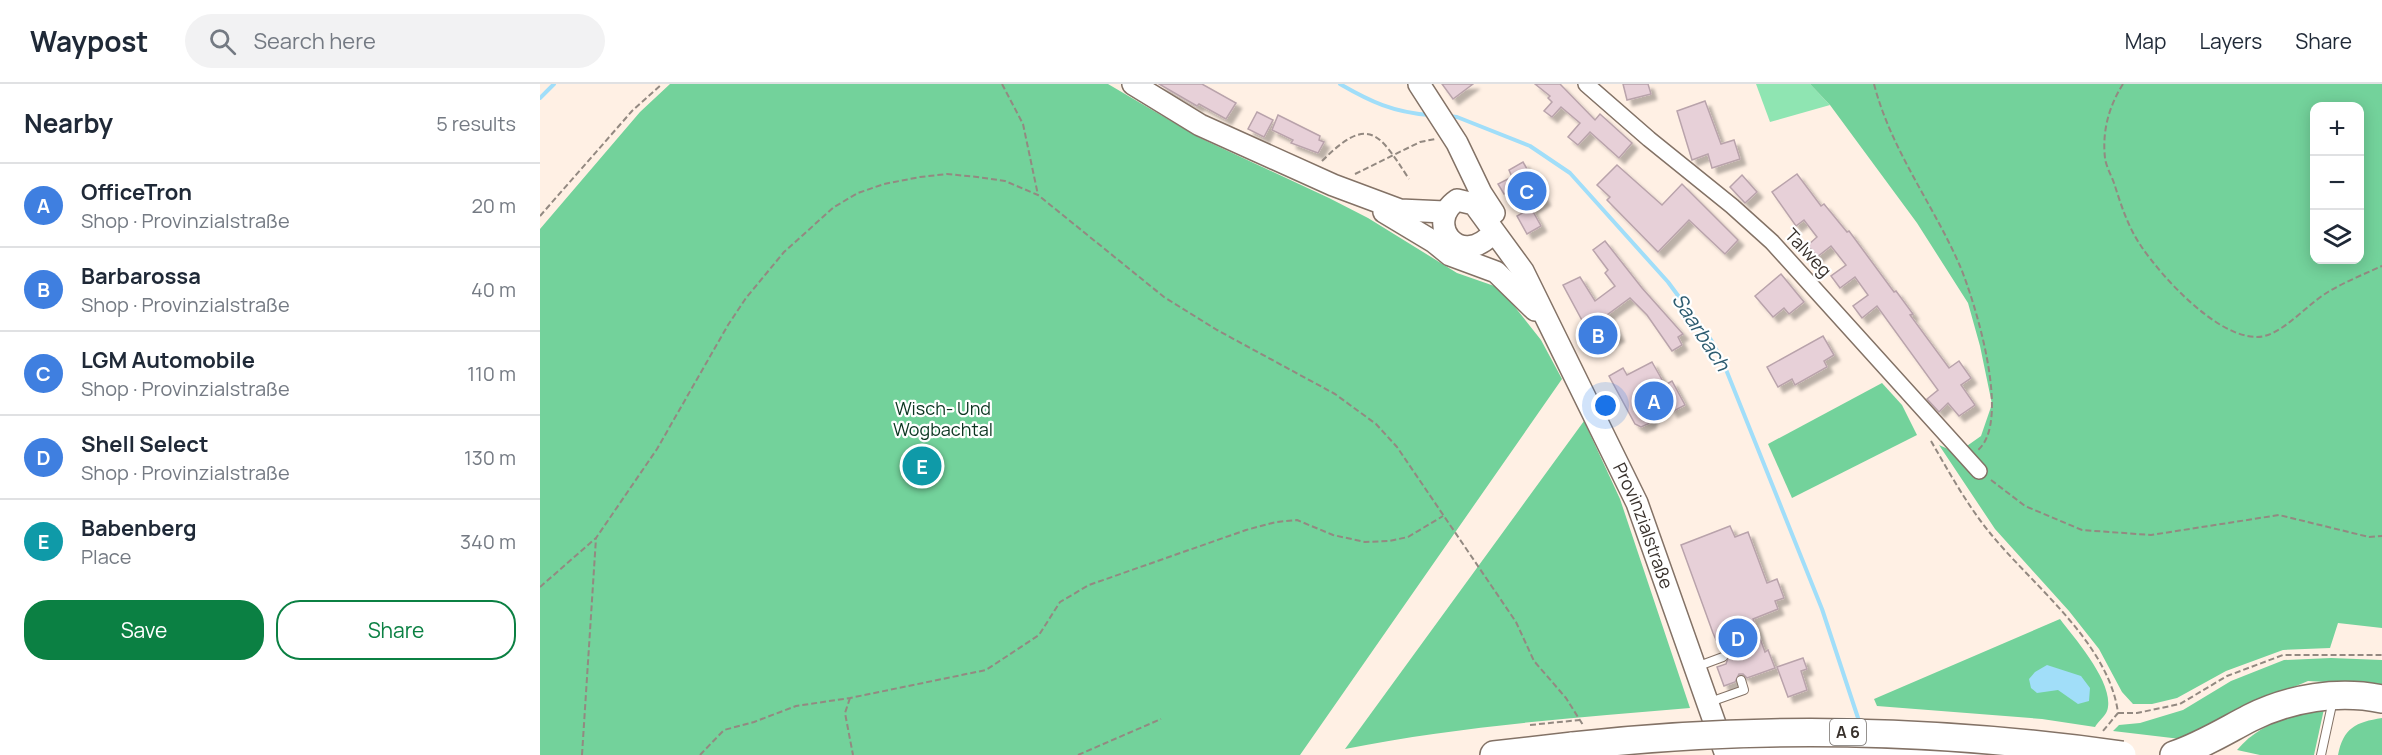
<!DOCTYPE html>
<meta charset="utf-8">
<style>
:root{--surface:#fff;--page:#f2f2f3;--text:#1f2937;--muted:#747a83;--line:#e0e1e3;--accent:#0b8043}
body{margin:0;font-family:Manrope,sans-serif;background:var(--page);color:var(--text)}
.controls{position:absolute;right:18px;top:18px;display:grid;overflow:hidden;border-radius:12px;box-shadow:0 3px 15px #0003}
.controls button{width:54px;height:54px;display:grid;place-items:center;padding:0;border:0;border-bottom:2px solid var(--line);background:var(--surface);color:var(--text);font:30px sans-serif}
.you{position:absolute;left:1066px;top:322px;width:21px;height:21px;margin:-15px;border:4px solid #fff;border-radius:50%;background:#1a73e8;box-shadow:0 0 0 9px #1a73e833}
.badge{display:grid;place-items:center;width:39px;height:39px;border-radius:50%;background:var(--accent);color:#fff;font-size:20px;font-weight:700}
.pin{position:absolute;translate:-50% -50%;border:3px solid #fff;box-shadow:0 2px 6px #0006}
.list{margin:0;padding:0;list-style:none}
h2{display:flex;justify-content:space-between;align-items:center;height:78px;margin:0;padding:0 24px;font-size:26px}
h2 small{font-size:20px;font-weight:400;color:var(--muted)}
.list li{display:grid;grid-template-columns:39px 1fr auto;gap:18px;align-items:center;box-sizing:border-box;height:84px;padding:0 24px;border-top:2px solid var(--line)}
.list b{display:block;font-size:22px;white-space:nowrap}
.list p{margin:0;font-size:20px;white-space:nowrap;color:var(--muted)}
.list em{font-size:20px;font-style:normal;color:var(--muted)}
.actions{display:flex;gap:12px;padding:18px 24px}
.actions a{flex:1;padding:14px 0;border:2px solid var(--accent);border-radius:24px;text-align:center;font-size:21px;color:var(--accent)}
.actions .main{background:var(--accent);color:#fff}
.icon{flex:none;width:33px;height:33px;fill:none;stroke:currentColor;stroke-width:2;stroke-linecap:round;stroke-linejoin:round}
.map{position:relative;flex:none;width:1842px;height:671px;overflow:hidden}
header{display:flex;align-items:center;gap:36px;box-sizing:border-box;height:84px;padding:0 30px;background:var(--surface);border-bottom:2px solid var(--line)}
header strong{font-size:28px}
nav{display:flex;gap:33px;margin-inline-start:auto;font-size:21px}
.search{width:420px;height:54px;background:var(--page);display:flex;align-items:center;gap:15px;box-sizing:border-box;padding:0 21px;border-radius:33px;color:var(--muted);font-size:22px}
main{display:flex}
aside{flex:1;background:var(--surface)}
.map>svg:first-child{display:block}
.green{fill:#8fe5b2}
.forest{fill:#73d29b;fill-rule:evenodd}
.water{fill:#a1def9}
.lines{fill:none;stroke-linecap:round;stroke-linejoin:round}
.stream{stroke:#a1def9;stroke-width:4}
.building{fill:#e7d0d8;stroke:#b9a3ab;stroke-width:1.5;filter:url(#shadow)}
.service-casing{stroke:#837266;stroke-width:10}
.minor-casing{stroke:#837266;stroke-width:18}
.secondary-casing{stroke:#837266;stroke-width:24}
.motorway-casing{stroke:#837266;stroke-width:30}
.path{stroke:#938981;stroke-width:2;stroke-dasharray:6 3;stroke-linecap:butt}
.service{stroke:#fff;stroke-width:8}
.minor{stroke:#fff;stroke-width:15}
.secondary{stroke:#fff;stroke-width:21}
.motorway{stroke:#fff;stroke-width:27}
.motorway-bridge-casing{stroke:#837266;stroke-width:30;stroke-linecap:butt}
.motorway-bridge{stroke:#fff;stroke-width:27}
.labels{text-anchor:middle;stroke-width:4.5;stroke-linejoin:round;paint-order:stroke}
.shield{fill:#fff;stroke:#746f6b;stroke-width:1.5}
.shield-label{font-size:16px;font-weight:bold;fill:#38312c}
.street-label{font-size:18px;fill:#38312c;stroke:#fff}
.park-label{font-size:18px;fill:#0b3520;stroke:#fff}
.water-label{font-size:20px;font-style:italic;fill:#2c5b6f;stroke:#fff}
</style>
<header>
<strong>Waypost</strong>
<div class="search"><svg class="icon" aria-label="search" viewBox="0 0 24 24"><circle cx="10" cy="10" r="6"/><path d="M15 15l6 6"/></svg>Search here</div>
<nav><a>Map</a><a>Layers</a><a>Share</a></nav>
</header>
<main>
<aside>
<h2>Nearby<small>5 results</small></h2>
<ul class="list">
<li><span class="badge" style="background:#3f7fe0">A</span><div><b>OfficeTron</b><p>Shop · Provinzialstraße</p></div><em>20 m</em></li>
<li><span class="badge" style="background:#3f7fe0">B</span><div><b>Barbarossa</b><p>Shop · Provinzialstraße</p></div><em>40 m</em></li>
<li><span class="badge" style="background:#3f7fe0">C</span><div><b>LGM Automobile</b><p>Shop · Provinzialstraße</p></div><em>110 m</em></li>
<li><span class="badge" style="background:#3f7fe0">D</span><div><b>Shell Select</b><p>Shop · Provinzialstraße</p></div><em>130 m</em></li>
<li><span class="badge" style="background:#0f9aa8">E</span><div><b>Babenberg</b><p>Place</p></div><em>340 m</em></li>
</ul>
<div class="actions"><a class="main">Save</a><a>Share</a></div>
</aside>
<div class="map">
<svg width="1842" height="671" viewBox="0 0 1842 671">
<defs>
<filter id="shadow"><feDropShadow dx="5.5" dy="5.5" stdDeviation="1.5" flood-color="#0004"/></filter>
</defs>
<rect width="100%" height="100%" fill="#fff0e4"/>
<!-- green -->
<polygon class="green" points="1216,0 1270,0 1290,21 1230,38"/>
<!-- forest -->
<g class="forest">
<polygon points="130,0 568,0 660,54 789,114 828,134 917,189 960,204 1001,256 1022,295 760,671 0,671 0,145 100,28"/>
<path d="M1270,0H1842V544L1798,539L1790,564L1743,566L1686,587L1637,614L1612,620H1593L1582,608L1559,565L1529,527L1455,445L1399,361L1417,369L1441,352L1452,320L1440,262L1428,219L1377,139L1290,21ZM1774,22H1820V176H1774Z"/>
<polygon points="1342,299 1362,321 1377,351 1252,414 1228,360"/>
<path d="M1044,337L1080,415L1150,624C1034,634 919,642 805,665Z"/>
<path d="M1520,535C1535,555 1576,601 1567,627C1565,632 1558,638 1555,643L1502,635L1337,622L1334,615Z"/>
<polygon points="1791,574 1842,576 1842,601 1768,597 1706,623 1649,656 1573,647 1579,641 1600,639 1643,626 1691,597 1744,576"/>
<path d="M1784,625L1774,671H1720L1697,666C1720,639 1750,632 1784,625Z"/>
<path d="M1842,634V671H1798C1803,644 1816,638 1842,634Z"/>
</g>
<!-- water -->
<polygon class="water" points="1507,581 1541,592 1550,604 1549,617 1538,620 1518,606 1497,609 1491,604 1489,595 1495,588"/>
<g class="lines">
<!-- stream -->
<g class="stream">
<path d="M800,0C831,18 853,28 889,31"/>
<polyline points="0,14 14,0"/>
<polyline points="908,32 917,33 990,62 1030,89 1128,198 1171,256 1183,278 1282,525 1320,640"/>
</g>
</g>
<!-- building -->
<g class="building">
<polygon points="619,0 662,0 696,19 686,35 659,20 657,22"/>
<polygon points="902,0 933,0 913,15"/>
<polygon points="995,0 1020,0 1055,36 1060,30 1092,59 1079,74 1050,48 1038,61 1028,53 1040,39 1021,23 1012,33 1004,27 1012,18 1008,14 1010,12"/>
<polygon points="1083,0 1108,0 1111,10 1087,16"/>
<polygon points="1165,17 1181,60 1194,56 1200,75 1172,84 1168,70 1152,76 1137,27"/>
<polygon points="717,28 733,36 724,53 708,45"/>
<polygon points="738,31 780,52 779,56 784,58 778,69 751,59 753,56 732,46"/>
<polygon points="983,78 1005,116 991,124 979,102 964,110 958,100 972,93 969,86"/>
<polygon points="1077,81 1122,121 1142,100 1198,156 1185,170 1149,136 1118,168 1067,116 1070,113 1057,101"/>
<polygon points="1257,90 1281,122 1284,120 1307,148 1309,147 1354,208 1356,207 1373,230 1370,231 1409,284 1419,277 1431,294 1421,301 1435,321 1419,332 1408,319 1399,328 1387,315 1398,306 1337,222 1322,234 1313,222 1328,211 1315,193 1300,204 1291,192 1306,181 1291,162 1277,173 1268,161 1277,153 1264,136 1256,142 1232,108"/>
<polygon points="1202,91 1217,108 1205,119 1190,103"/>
<polygon points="991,124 1001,142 987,150 977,132"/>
<polygon points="1065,157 1102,204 1143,250 1138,253 1142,261 1132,267 1107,231 1090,214 1067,231 1079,252 1057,264 1023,201 1040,193 1055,217 1075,202 1065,189 1068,186 1053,166"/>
<polygon points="1241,190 1264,218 1249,230 1244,224 1233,233 1215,212"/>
<polygon points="1283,252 1294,271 1284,277 1287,283 1255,301 1252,295 1238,303 1227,283"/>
<polygon points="1112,278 1125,301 1132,297 1145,321 1132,328 1128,320 1114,328 1110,339 1101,343 1095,340 1069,292 1083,284 1087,291"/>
<polygon points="1190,442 1195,453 1208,448 1227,499 1237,495 1244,514 1235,517 1238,525 1213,535 1225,568 1228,566 1235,584 1207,594 1203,590 1199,590 1195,598 1184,602 1177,583 1186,580 1189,571 1186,568 1181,567 1173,549 1141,461"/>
<polygon points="1263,574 1267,585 1261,587 1267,606 1248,613 1237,583"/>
</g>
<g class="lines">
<defs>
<g id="service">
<polyline points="1156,583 1183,573"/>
<polyline points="1170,618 1204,606 1201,596"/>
<polyline points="1781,671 1793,616"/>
</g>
<polyline id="minor" points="1046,0 1109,55 1192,122 1232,158 1439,387"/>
<g id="secondary">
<polyline points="593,0 660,41 793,101 860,126 905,128"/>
<polyline points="879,0 917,59 941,109 954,129"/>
<polyline points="844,128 894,158 910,171 956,188 995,226"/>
<path id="s1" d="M953,149C919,186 884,139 917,116L934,120L983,187L1097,419L1186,671"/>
</g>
<g id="motorway">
<polyline points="954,671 1033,662"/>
<polyline points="1203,671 1286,664 1435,671"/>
<path d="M1634,671C1661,662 1685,647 1710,634C1750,614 1798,606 1842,615"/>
</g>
</defs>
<!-- service casing -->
<use href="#service" class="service-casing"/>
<!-- minor casing -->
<use href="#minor" class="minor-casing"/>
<!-- secondary casing -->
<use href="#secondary" class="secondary-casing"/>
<!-- motorway casing -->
<use href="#motorway" class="motorway-casing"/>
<!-- path -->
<g class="path">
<polyline points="462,0 483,40 498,111"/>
<path d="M1334,0C1351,66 1393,120 1420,182C1435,218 1472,337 1438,366"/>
<path d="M1583,0C1569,22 1562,47 1565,74C1566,82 1571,91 1574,99C1581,121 1588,143 1601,162C1622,193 1676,253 1717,253C1741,253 1767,220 1788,208C1805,198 1824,190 1842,182"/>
<path d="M782,77C829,30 839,49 869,95"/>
<polyline points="815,90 880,58 895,55"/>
<polyline points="0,132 92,27 122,0"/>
<path d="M1391,357C1409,388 1427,421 1450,449C1492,501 1569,559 1578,629L1563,647"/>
<polyline points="1451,396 1485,422 1542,446 1611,451 1739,431 1829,453 1842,452"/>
<polyline points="0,503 56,454 117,365 188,241 206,214 244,168 294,123 318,109 344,100 380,93 407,90 437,93 465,97 498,111 624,213 677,246 795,310 836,340 857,363 976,538 994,577 1026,614 1043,641"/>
<polyline points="310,614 305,629 313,671"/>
<polyline points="1578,629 1597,629 1640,620 1687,592 1743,571 1842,571"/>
<polyline points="990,641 1040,636"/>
<polyline points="42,671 56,454"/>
<polyline points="160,671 184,646 214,638 256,622 310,614 446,586 499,551 520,518 549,501 706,446 736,438 757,436 793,451 825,458 849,457 868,453 903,432"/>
<polyline points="538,671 621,635"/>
</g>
<!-- service -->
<use href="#service" class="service"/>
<!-- minor -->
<use href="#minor" class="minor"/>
<!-- secondary -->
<use href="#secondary" class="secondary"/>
<!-- motorway -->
<use href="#motorway" class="motorway"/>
<defs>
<path id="motorway-bridge" d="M1033,662C1219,641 1396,645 1582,671"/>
</defs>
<!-- motorway-bridge casing -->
<use href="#motorway-bridge" class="motorway-bridge-casing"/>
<!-- motorway-bridge -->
<use href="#motorway-bridge" class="motorway-bridge"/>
</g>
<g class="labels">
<!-- shield labels -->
<rect class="shield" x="1290" y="635" width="36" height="26" rx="4.5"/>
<g class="shield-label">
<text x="1308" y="654">A 6</text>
</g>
<!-- street labels -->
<g class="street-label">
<text transform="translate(1268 169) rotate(47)" y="6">Talweg</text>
<text dy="6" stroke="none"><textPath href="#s1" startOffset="477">Provinzialstraße</textPath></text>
</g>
<!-- park labels -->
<g class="park-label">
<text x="403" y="331">Wisch- Und<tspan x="403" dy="21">Wogbachtal</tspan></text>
</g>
<!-- water labels -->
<g class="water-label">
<text transform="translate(1161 248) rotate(57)" y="7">Saarbach</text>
</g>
</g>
</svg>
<div class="controls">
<button>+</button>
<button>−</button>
<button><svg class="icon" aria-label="layers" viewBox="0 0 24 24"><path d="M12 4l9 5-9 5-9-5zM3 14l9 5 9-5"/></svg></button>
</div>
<div class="you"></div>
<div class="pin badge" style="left:1114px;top:317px;background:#3f7fe0">A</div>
<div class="pin badge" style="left:1058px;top:251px;background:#3f7fe0">B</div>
<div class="pin badge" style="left:987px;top:107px;background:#3f7fe0">C</div>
<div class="pin badge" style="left:1198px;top:554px;background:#3f7fe0">D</div>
<div class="pin badge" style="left:382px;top:382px;background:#0f9aa8">E</div>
</div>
</main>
